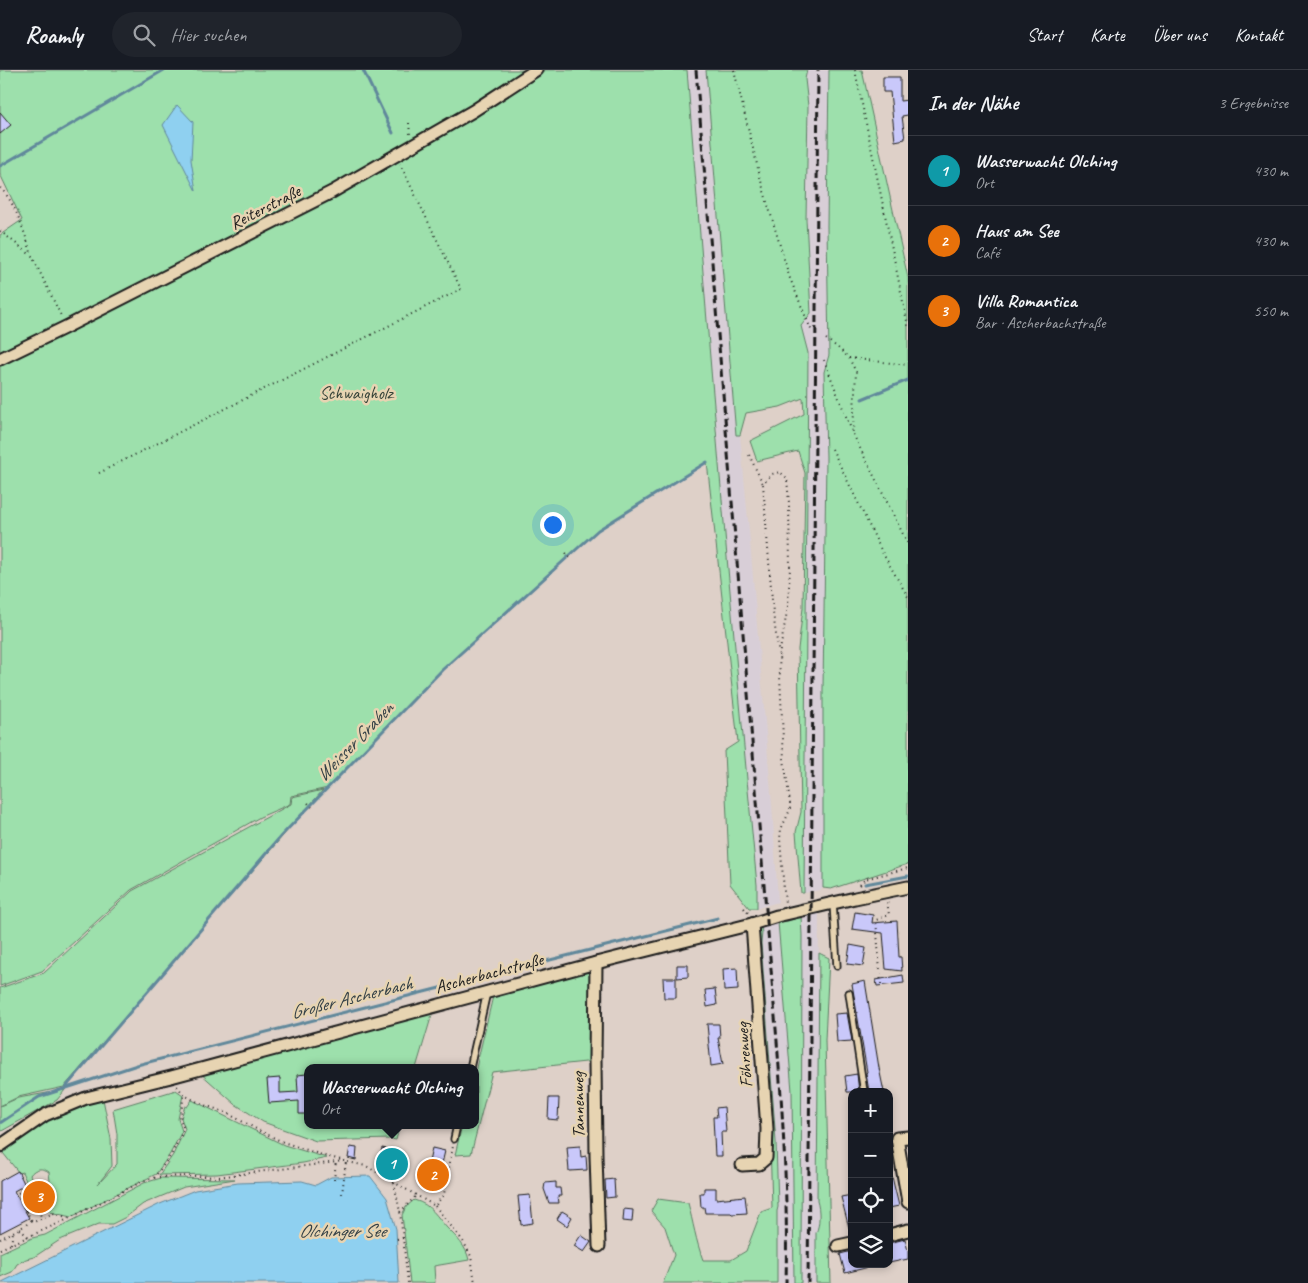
<!DOCTYPE html>
<html lang="de">
<meta charset="utf-8">
<style>
:root{--surface:#171b24;--page:#20242c;--text:#f1f3f6;--muted:#9ea1a6;--line:#363941;--accent:#2563eb}
body{margin:0;font-family:Caveat,sans-serif;background:var(--page);color:var(--text)}
.controls{position:absolute;right:15px;bottom:15px;display:grid;overflow:hidden;border-radius:10px;box-shadow:0 2px 8px #0003}
.controls button{width:45px;height:45px;display:grid;place-items:center;padding:0;border:0;border-bottom:1px solid var(--line);background:var(--surface);color:var(--text);font:25px sans-serif}
.you{position:absolute;left:552px;top:454px;width:18px;height:18px;margin:-12px;border:4px solid #fff;border-radius:50%;background:#1a73e8;box-shadow:0 0 0 8px #1a73e833}
.badge{display:grid;place-items:center;width:32px;height:32px;border-radius:50%;background:var(--accent);color:#fff;font-size:16px;font-weight:700}
.pin{position:absolute;translate:-50% -50%;border:2px solid #fff;box-shadow:0 1px 5px #0006}
.popup{position:absolute;left:304px;top:994px;width:175px;height:65px;box-sizing:border-box;display:grid;place-content:center;border-radius:10px;background:var(--surface);filter:drop-shadow(0 1px 4px #0005);font-size:16px;white-space:nowrap;color:var(--muted)}
.popup b{font-size:19px;color:var(--text)}
.popup::after{content:'';position:absolute;left:50%;top:100%;margin-left:-10px;border:10px solid transparent;border-top-color:var(--surface)}
.list{margin:0;padding:0;list-style:none}
h2{display:flex;justify-content:space-between;align-items:center;height:65px;margin:0;padding:0 20px;font-size:21px}
h2 small{font-size:16px;font-weight:400;color:var(--muted)}
.list li{display:grid;grid-template-columns:32px 1fr auto;gap:15px;align-items:center;box-sizing:border-box;height:70px;padding:0 20px;border-top:1px solid var(--line)}
.list b{display:block;font-size:19px;white-space:nowrap}
.list p{margin:0;font-size:16px;white-space:nowrap;color:var(--muted)}
.list em{font-size:16px;font-style:normal;color:var(--muted)}
.icon{flex:none;width:28px;height:28px;fill:none;stroke:currentColor;stroke-width:2;stroke-linecap:round;stroke-linejoin:round}
.map{position:relative;flex:none;width:908px;height:1213px;overflow:hidden}
header{display:flex;align-items:center;gap:30px;box-sizing:border-box;height:70px;padding:0 25px;background:var(--surface);border-bottom:1px solid var(--line)}
header strong{font-size:24px}
nav{display:flex;gap:28px;margin-inline-start:auto;font-size:18px}
.search{width:350px;height:45px;background:var(--page);display:flex;align-items:center;gap:12px;box-sizing:border-box;padding:0 18px;border-radius:28px;color:var(--muted);font-size:19px}
main{display:flex}
aside{flex:1;background:var(--surface)}
.map>svg:first-child{display:block}
.built{fill:#d8ced7}
.green{fill:#9de0ac;stroke:#5c7e64}
.water{fill:#8fd0f0;stroke:#61889b}
.lines{fill:none;stroke-linecap:round;stroke-linejoin:round}
.stream{stroke:#61889b;stroke-width:3}
.building{fill:#c9c8fa;stroke:#1c1c1c}
.lane-casing{stroke:#1c1c1c;stroke-width:9}
.street-casing{stroke:#1c1c1c;stroke-width:15}
.path{stroke:#1c1c1c;stroke-width:2;stroke-dasharray:1 4;stroke-linecap:butt}
.lane{stroke:#e7d4b2;stroke-width:5.5}
.street{stroke:#e7d4b2;stroke-width:11}
.rail{stroke:#1c1c1c;stroke-width:3;stroke-dasharray:8 4;stroke-linecap:butt}
.labels{text-anchor:middle;stroke-width:5;stroke-linejoin:round;paint-order:stroke}
.street-label{font-size:18px;fill:#1c1c1c;stroke:#e7d4b2}
.park-label{font-size:18px;fill:#364339;stroke:#e7d4b2}
.water-label{font-size:19px;font-style:italic;fill:#334046;stroke:#e7d4b2}
</style>
<header>
<strong>Roamly</strong>
<div class="search"><svg class="icon" aria-label="search" viewBox="0 0 24 24"><circle cx="10" cy="10" r="6"/><path d="M15 15l6 6"/></svg>Hier suchen</div>
<nav><a>Start</a><a>Karte</a><a>Über uns</a><a>Kontakt</a></nav>
</header>
<main>
<div class="map">
<svg width="908" height="1213" viewBox="0 0 908 1213">
<rect width="100%" height="100%" fill="#ded0c8"/>
<filter id="ink" filterUnits="userSpaceOnUse"><feTurbulence type="fractalNoise" baseFrequency=".02" numOctaves="2"/><feDisplacementMap in="SourceGraphic" scale="10" xChannelSelector="R" yChannelSelector="G"/><feConvolveMatrix kernelMatrix="1 2 1 2 8 2 1 2 1" color-interpolation-filters="sRGB"/></filter>
<g filter="url(#ink)">
<!-- built -->
<g class="built">
<polygon points="687,0 706,0 736,365 740,365 750,471 772,735 778,832 757,838 757,815 738,616 699,154"/>
<polygon points="807,0 829,0 827,156 829,285 824,302 826,388 823,619 823,818 820,820 804,823 808,283 801,256 811,243 806,148 808,36 805,9"/>
<polygon points="819,840 817,1131 819,1136 818,1159 816,1163 816,1213 801,1213 802,865 801,846"/>
<polygon points="778,852 792,1021 794,1213 777,1213 777,1141 778,1137 776,1072 761,873 762,863 761,857"/>
</g>
<!-- green -->
<g class="green">
<path d="M0,0H687C708,272 731,544 757,815V838H749L730,814L724,681L738,672L707,392L598,460L442,600L328,718L291,726L290,734L260,747L131,820L42,901L0,916V165L22,150L0,104Z"/>
<polygon points="706,0 807,0 805,9 808,36 806,149 811,243 801,256 808,283 804,823 801,823 796,762 801,742 798,579 803,538 805,403 798,381 757,391 750,371 804,344 803,328 780,337 746,343 740,365 736,365"/>
<polygon points="829,0 862,0 908,208 908,794 831,819 823,818 823,619 826,388 824,302 829,285 827,156"/>
<polygon points="323,720 64,1017 18,1027 0,1036 0,918 44,903 132,821 291,734 292,727"/>
<polygon points="801,846 802,865 801,1213 794,1213 792,1021 778,852 788,851"/>
<path d="M761,857L762,863L761,873L776,1072L778,1137L777,1141V1213H663L674,1185L665,1157L651,1141L658,1129L688,1133C693,1152 696,1171 703,1190H731L746,1181L761,1142L772,1138L770,1071L755,862Z"/>
<path d="M819,883L829,888L825,970L831,1213H816V1163C820,1155 820,1140 817,1131Z"/>
<polygon points="595,899 595,991 492,1002 471,1084 455,1085 462,1055 476,1055 476,998 493,926"/>
<polygon points="433,941 416,998 308,998 308,1055 400,1055 396,1070 391,1069 316,1071 263,1052 235,1034 199,1002"/>
<polygon points="65,1020 57,1030 0,1062 0,1036 18,1028"/>
<path d="M176,1020L183,1025L178,1049L182,1061L170,1084L156,1104L71,1147L50,1142L41,1121L50,1111L49,1102C42,1097 35,1098 30,1105L33,1112L28,1115L22,1102L19,1103L3,1083L1,1075L45,1045L102,1024L111,1069L112,1096L98,1114L117,1094V1064L113,1039Z"/>
<polygon points="192,1030 284,1075 327,1088 303,1093 217,1104 159,1105 173,1085 185,1059 181,1048 185,1036 187,1037"/>
<polygon points="161,1108 235,1109 184,1117 143,1134 126,1147 112,1154 99,1154 60,1170 34,1187 26,1189 17,1194 12,1202 0,1207 0,1183 32,1168 45,1165 144,1113"/>
<path d="M414,1130C432,1135 436,1146 447,1158C457,1168 466,1176 469,1190L434,1196L435,1213H410L402,1145L406,1137Z"/>
</g>
<!-- water -->
<g class="water">
<polygon points="177,35 193,52 191,90 196,121 163,55"/>
<polygon points="370,1106 387,1128 396,1159 399,1213 0,1213 160,1134 195,1120 238,1113 302,1111 316,1115 331,1107"/>
</g>
<g class="lines">
<!-- stream -->
<g class="stream">
<polyline points="363,0 393,63"/>
<polyline points="0,96 164,0"/>
<polyline points="862,329 908,310"/>
<polyline points="865,814 908,806"/>
<polyline points="65,1018 281,766 442,600 598,460 707,392"/>
<polyline points="0,1053 39,1027 137,995 538,893 718,848"/>
</g>
</g>
<!-- building -->
<g class="building">
<polygon points="883,7 900,7 900,31 908,30 908,45 902,46 905,69 895,71 890,22 883,22"/>
<polygon points="0,42 11,55 0,64"/>
<polygon points="855,842 873,845 872,853 897,851 899,887 901,887 902,901 886,899 883,863 852,859"/>
<polygon points="850,875 866,878 863,896 847,894"/>
<polygon points="677,895 688,895 688,907 677,908"/>
<polygon points="737,898 738,920 724,921 723,899"/>
<polygon points="903,905 904,913 877,916 876,910"/>
<polygon points="663,908 676,908 676,928 664,928"/>
<polygon points="865,911 879,998 884,1022 869,1022 866,1003 867,1002 852,914"/>
<polygon points="715,919 717,935 707,937 705,920"/>
<polygon points="847,943 852,971 837,972 835,944"/>
<polygon points="707,954 719,954 720,968 718,968 723,994 711,996"/>
<polygon points="307,1004 308,1044 299,1044 299,1031 269,1033 267,1009 280,1008 280,1023 298,1022 297,1005"/>
<polygon points="857,1004 859,1022 847,1022 845,1006"/>
<polygon points="549,1028 559,1028 558,1050 548,1049"/>
<polygon points="724,1037 726,1062 721,1062 722,1086 715,1086 713,1047 717,1047 716,1038"/>
<polygon points="580,1076 581,1087 586,1086 587,1100 569,1101 567,1077"/>
<polygon points="350,1077 357,1078 356,1090 348,1088"/>
<polygon points="382,1078 400,1082 396,1102 385,1100 388,1088 380,1087"/>
<polygon points="432,1078 445,1081 437,1114 425,1111"/>
<polygon points="18,1101 25,1115 14,1121 29,1148 0,1163 0,1111"/>
<polygon points="889,1107 892,1107 899,1136 889,1138"/>
<polygon points="614,1109 615,1127 606,1128 605,1110"/>
<polygon points="556,1112 556,1118 560,1118 561,1126 558,1126 559,1133 549,1133 544,1119 545,1113"/>
<polygon points="704,1118 716,1118 716,1129 745,1126 747,1143 732,1144 731,1143 705,1143 704,1137 701,1137 700,1123 704,1123"/>
<polygon points="530,1125 533,1153 521,1155 518,1126"/>
<polygon points="852,1125 852,1157 849,1158 841,1127"/>
<polygon points="624,1139 633,1140 632,1152 623,1151"/>
<polygon points="562,1141 572,1147 567,1156 557,1149"/>
<polygon points="581,1165 591,1172 584,1182 574,1176"/>
<polygon points="905,1169 908,1181 908,1189 889,1193 889,1173"/>
<polygon points="852,1181 852,1194 869,1194 869,1197 845,1203 840,1184"/>
</g>
<g class="lines">
<defs>
<g id="lane">
<polyline points="833,833 837,896"/>
<polyline points="849,923 864,1022"/>
<polyline points="470,998 487,922"/>
<polyline points="454,1069 457,1055"/>
</g>
<g id="street">
<polyline points="0,289 66,257 332,122 473,41 536,0"/>
<polyline points="596,893 595,991 596,1086 599,1176"/>
<polyline points="908,1067 897,1068 908,1132"/>
<polyline points="0,1076 45,1045 86,1028 171,1007 596,893 752,854 777,846 855,828 908,817"/>
<polyline points="742,1095 759,1094 766,1088 767,1059 752,854"/>
<polyline points="889,1165 908,1160"/>
<polyline points="838,1176 852,1173"/>
</g>
</defs>
<!-- lane casing -->
<use href="#lane" class="lane-casing"/>
<!-- street casing -->
<use href="#street" class="street-casing"/>
<!-- path -->
<g class="path">
<polyline points="734,0 761,111 789,206 812,262"/>
<polyline points="855,0 908,256"/>
<polyline points="409,53 410,64"/>
<path d="M0,118C15,130 26,168 32,185"/>
<polyline points="0,161 32,186 62,248"/>
<polyline points="826,269 837,277 849,288 856,302 853,362"/>
<polyline points="849,288 908,295"/>
<polyline points="824,290 853,364 908,474"/>
<polyline points="832,379 882,482 908,527"/>
<polyline points="749,385 763,414"/>
<polyline points="99,403 461,219 400,94"/>
<polyline points="566,483 571,489"/>
<polyline points="779,586 788,536 790,497 789,433 787,408 780,402 772,404 763,414 773,543 779,586 784,689 790,733 790,740 781,759 780,769 785,834"/>
<polyline points="308,733 312,737"/>
<polyline points="860,815 865,809 908,798"/>
<polyline points="744,838 749,844"/>
<polyline points="881,914 876,850 889,845 887,831"/>
<polyline points="177,1016 184,1025 204,1035 225,1042 260,1061 283,1072 325,1086 341,1090"/>
<polyline points="154,1108 171,1085 184,1059 180,1049 184,1025"/>
<polyline points="334,1110 336,1091"/>
<polyline points="394,1113 400,1142 408,1213"/>
<polyline points="342,1124 346,1092"/>
<polyline points="22,1133 41,1123"/>
<polyline points="435,1136 463,1171 471,1186 475,1213"/>
<polyline points="27,1142 45,1133"/>
<polyline points="400,1142 416,1126"/>
<polyline points="31,1150 18,1123 27,1118 42,1148"/>
<polyline points="31,1150 34,1152 53,1143 70,1148"/>
<polyline points="20,1159 28,1167"/>
<polyline points="0,1169 26,1155 31,1150"/>
<polyline points="397,1169 403,1168"/>
<polyline points="11,1174 13,1162"/>
<polyline points="0,1179 64,1151 143,1111 158,1107 196,1106 218,1107 344,1091 366,1096 435,1136 444,1124 453,1076"/>
</g>
<!-- lane -->
<use href="#lane" class="lane"/>
<!-- street -->
<use href="#street" class="street"/>
<!-- rail -->
<g class="rail">
<path d="M696,0L776,959C783,1044 788,1128 786,1213"/>
<polyline points="808,1213 818,0"/>
</g>
</g>
</g>
<g class="labels">
<!-- street labels -->
<g class="street-label">
<text transform="translate(265 137) rotate(-27)" y="6">Reiterstraße</text>
<text transform="translate(489 903) rotate(-15)" y="6">Ascherbachstraße</text>
<text transform="translate(744 985) rotate(-94)" y="6">Föhrenweg</text>
<text transform="translate(578 1035) rotate(-91)" y="6">Tannenweg</text>
</g>
<!-- park labels -->
<g class="park-label">
<text x="356" y="329">Schwaigholz</text>
</g>
<!-- water labels -->
<g class="water-label">
<text transform="translate(354 671) rotate(-46)" y="7">Weisser Graben</text>
<text transform="translate(351 927) rotate(-14)" y="7">Großer Ascherbach</text>
<text x="342" y="1167">Olchinger See</text>
</g>
</g>
</svg>
<div class="controls">
<button>+</button>
<button>−</button>
<button><svg class="icon" aria-label="locate" viewBox="0 0 24 24"><circle cx="12" cy="12" r="6"/><path d="M12 2v4M12 18v4M2 12h4M18 12h4"/></svg></button>
<button><svg class="icon" aria-label="layers" viewBox="0 0 24 24"><path d="M12 4l9 5-9 5-9-5zM3 14l9 5 9-5"/></svg></button>
</div>
<div class="you"></div>
<div class="pin badge" style="left:392px;top:1094px;background:#0f9aa8">1</div>
<div class="popup"><b>Wasserwacht Olching</b>Ort</div>
<div class="pin badge" style="left:433px;top:1105px;background:#e8710a">2</div>
<div class="pin badge" style="left:39px;top:1127px;background:#e8710a">3</div>
</div>
<aside>
<h2>In der Nähe<small>3 Ergebnisse</small></h2>
<ul class="list">
<li><span class="badge" style="background:#0f9aa8">1</span><div><b>Wasserwacht Olching</b><p>Ort</p></div><em>430 m</em></li>
<li><span class="badge" style="background:#e8710a">2</span><div><b>Haus am See</b><p>Café</p></div><em>430 m</em></li>
<li><span class="badge" style="background:#e8710a">3</span><div><b>Villa Romantica</b><p>Bar · Ascherbachstraße</p></div><em>550 m</em></li>
</ul>
</aside>
</main>
